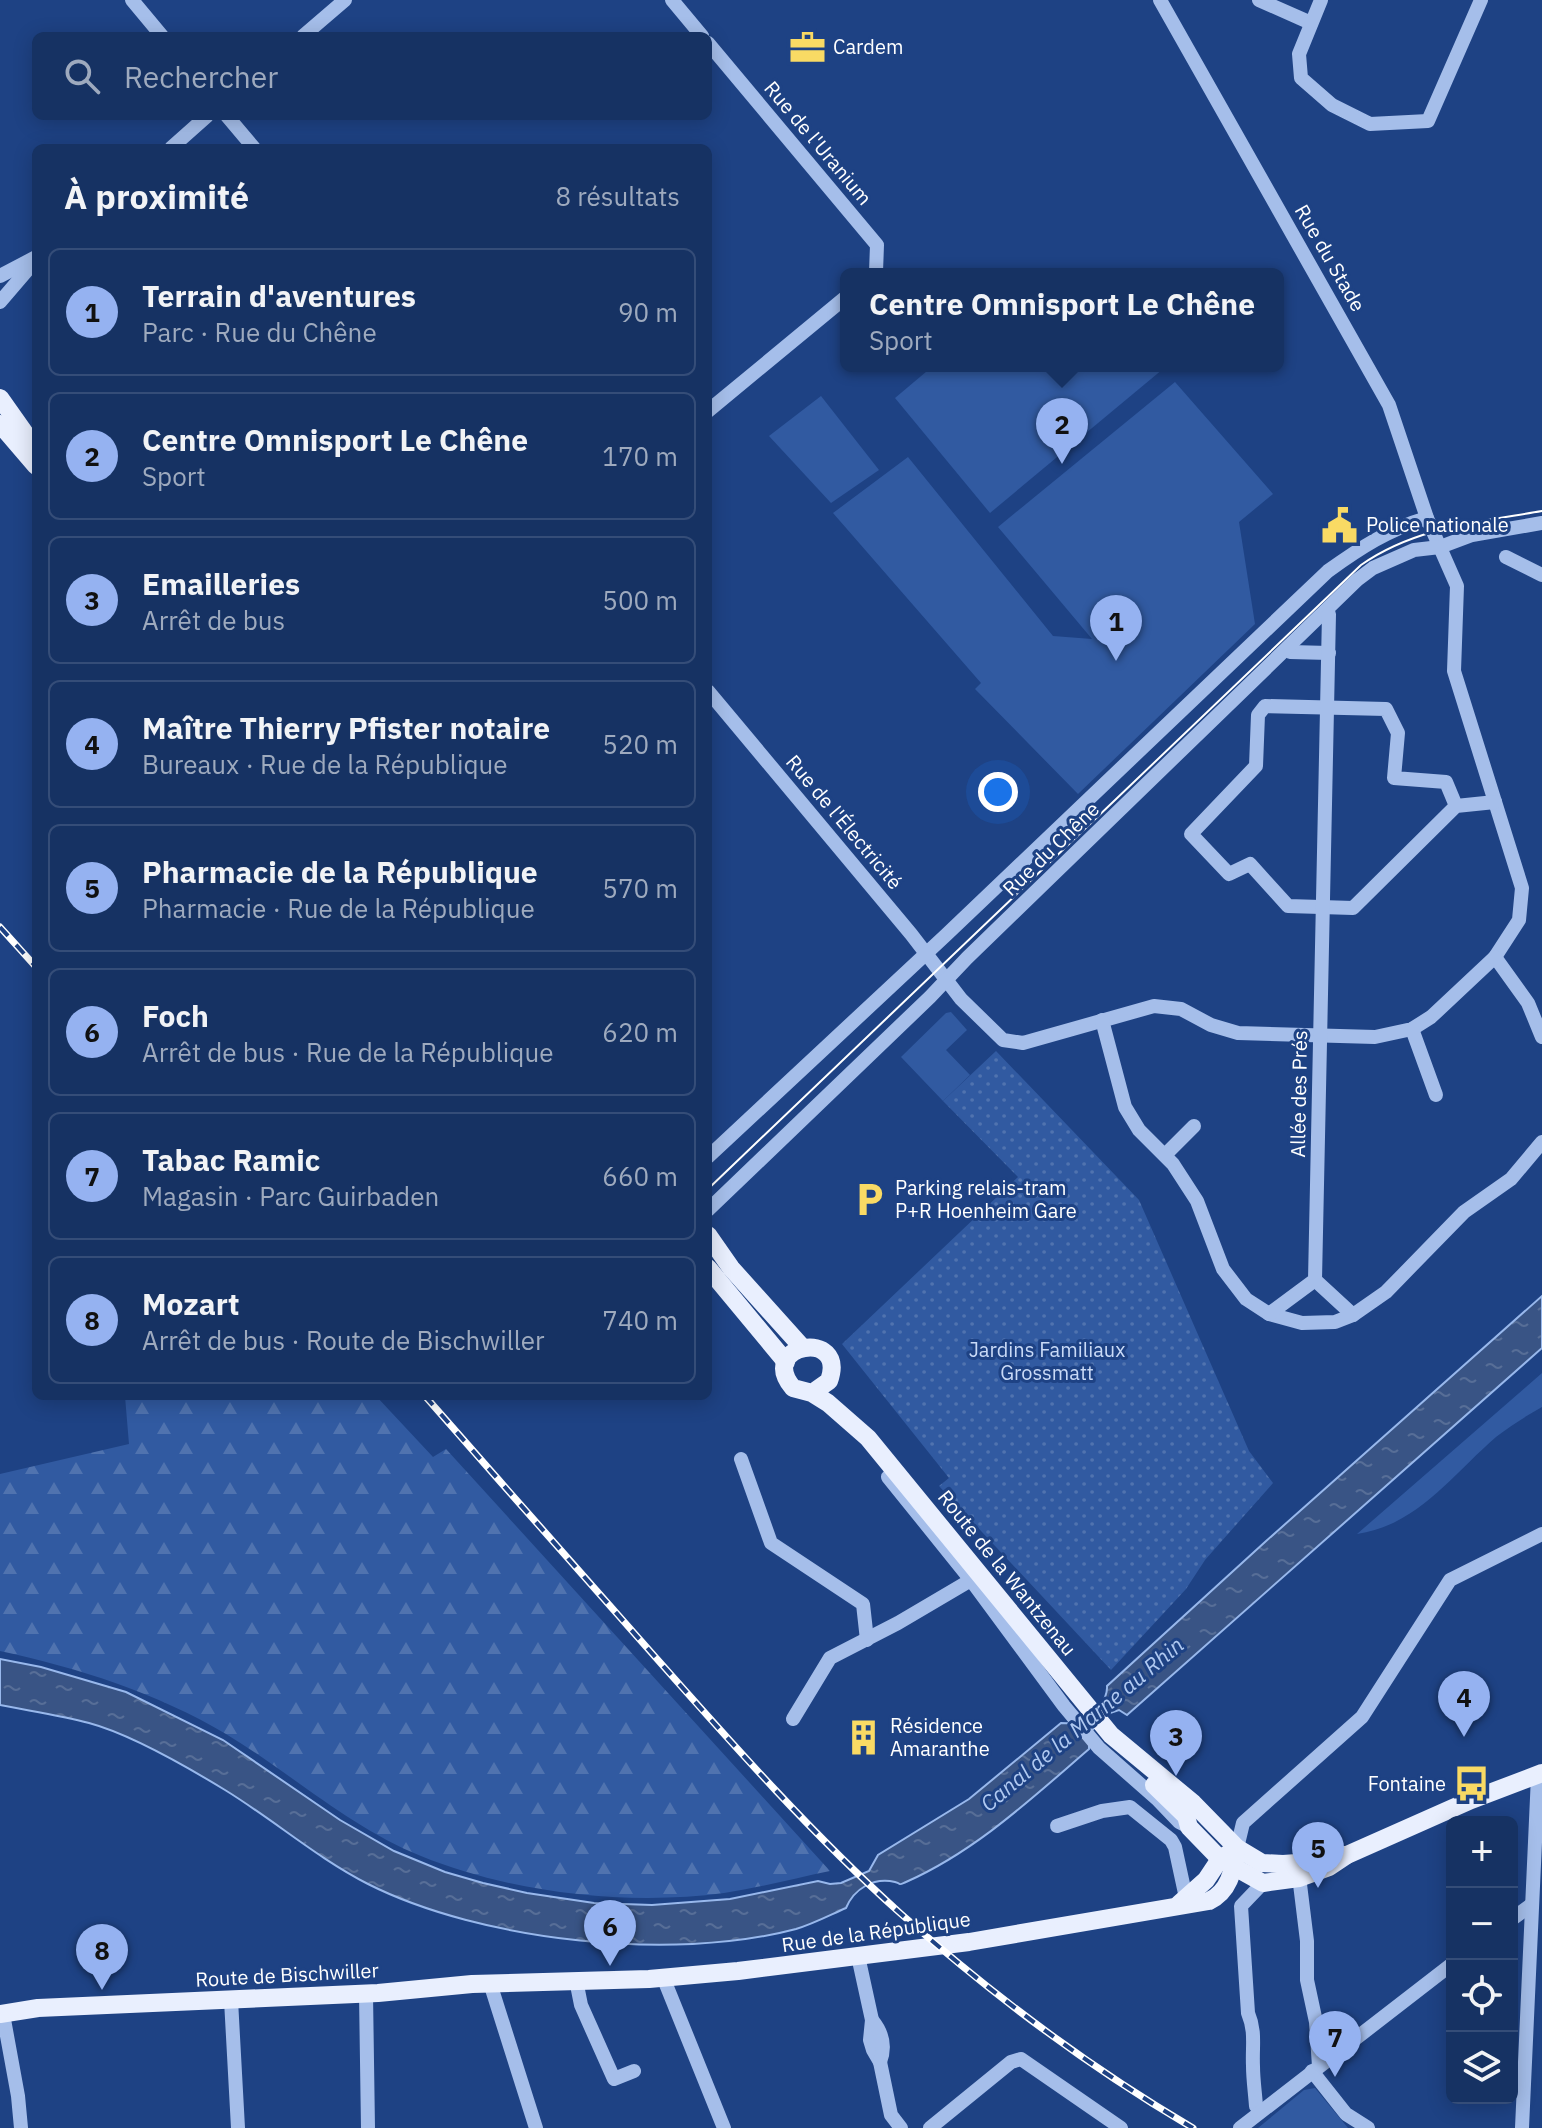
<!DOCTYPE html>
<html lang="fr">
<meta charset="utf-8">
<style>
:root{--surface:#163263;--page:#233e6c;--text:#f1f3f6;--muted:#9eaabe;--line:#354d78;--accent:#95b2f1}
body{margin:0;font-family:"IBM Plex Sans",sans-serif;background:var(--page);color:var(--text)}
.controls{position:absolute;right:24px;bottom:24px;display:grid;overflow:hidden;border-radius:12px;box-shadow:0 4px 20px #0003}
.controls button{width:72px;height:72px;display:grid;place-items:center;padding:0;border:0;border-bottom:2px solid var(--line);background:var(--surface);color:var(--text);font:40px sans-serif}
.you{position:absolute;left:998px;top:792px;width:28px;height:28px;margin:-20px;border:6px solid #fff;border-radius:50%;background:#1a73e8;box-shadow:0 0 0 12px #1a73e833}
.badge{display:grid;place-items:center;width:52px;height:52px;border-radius:50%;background:var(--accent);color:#111;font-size:26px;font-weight:700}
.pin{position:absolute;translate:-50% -66px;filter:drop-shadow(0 2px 4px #0008)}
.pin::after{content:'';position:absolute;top:42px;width:28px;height:24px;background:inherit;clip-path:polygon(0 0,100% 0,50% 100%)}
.popup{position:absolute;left:840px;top:268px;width:444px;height:104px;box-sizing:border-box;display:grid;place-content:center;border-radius:12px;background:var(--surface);filter:drop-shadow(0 2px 6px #0005);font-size:26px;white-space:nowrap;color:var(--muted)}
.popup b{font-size:30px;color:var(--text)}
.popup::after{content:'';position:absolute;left:50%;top:100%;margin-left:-16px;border:16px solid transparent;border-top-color:var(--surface)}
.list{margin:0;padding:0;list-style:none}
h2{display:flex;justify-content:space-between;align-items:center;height:104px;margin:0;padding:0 32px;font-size:34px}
h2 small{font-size:26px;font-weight:400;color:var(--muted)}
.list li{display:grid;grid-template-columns:52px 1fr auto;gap:24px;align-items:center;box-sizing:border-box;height:128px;margin:0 16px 16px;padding:0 16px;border:2px solid var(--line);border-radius:12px}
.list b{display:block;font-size:30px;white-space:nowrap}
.list p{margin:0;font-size:26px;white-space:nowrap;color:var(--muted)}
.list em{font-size:26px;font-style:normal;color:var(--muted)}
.icon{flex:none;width:44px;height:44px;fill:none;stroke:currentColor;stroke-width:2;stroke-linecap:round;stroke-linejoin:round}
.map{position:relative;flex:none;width:1542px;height:2128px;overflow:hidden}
.search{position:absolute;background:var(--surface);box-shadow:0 4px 20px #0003;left:32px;top:32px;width:680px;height:88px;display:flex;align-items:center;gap:20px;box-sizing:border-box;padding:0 28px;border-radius:12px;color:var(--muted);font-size:30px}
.panel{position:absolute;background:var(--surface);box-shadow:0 4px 20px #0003;left:32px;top:144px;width:680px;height:1256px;border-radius:12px}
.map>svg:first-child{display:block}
.forest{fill:url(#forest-firs)}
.park{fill:#315aa1}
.garden{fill:url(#garden-dots)}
.water{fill:url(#water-ripples);stroke:#98b8ec;stroke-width:2}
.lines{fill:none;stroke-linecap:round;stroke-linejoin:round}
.minor{stroke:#a5beea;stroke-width:14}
.major{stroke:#e9effe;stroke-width:18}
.tram{stroke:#fff;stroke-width:2}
.rail-casing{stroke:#fff;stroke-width:7}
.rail{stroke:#1e4284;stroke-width:4;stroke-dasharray:12;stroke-linecap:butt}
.labels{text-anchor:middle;stroke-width:6;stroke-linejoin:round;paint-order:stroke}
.poi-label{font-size:20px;fill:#fff;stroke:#1e4284;text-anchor:start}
.street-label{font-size:20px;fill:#fff;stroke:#1e4284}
.park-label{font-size:20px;fill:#c9daf7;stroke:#1e4284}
.water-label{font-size:22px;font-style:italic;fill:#b0c9f1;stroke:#1e4284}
</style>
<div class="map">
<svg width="1542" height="2128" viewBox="0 0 1542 2128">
<defs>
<pattern id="forest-firs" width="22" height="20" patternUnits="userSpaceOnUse" patternTransform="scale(2)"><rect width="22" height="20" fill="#315aa1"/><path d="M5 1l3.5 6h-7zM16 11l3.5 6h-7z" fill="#5073af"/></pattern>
<pattern id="garden-dots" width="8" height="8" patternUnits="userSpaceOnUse" patternTransform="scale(2)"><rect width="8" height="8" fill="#315aa1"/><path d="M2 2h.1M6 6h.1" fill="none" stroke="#5073af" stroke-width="1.8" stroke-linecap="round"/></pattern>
<pattern id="water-ripples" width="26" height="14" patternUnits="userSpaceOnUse" patternTransform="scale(2)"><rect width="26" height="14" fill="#395485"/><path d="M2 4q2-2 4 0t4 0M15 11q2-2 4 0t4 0" fill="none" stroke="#576e97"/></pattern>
</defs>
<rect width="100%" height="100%" fill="#1e4284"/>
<!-- forest -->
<path class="forest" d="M125,1396H376L433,1457L446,1449L830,1871C795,1878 759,1888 724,1893C627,1906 512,1893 421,1856C349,1827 291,1773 226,1734C157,1693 79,1668 0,1651V1474L129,1444Z"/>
<!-- park -->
<g class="park">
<polygon points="933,366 1160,366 1163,369 990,513 895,398"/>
<polygon points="1175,382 1273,494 1239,522 1255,624 1078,794 975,689 981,683 833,513 908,457 1053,636 1092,639 998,527"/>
<polygon points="821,396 879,470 831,503 769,436"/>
<polygon points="951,1012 967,1030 946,1050 970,1075 943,1101 901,1057 946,1013"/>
<path d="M1542,1373V1407C1526,1416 1510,1426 1496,1437C1452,1475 1418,1525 1357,1534Z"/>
<polygon points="1315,2088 1348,2128 1258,2128 1304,2090"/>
</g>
<!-- garden -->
<polygon class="garden" points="996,1051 1139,1200 1249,1451 1273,1483 1205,1560 1186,1589 1111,1670 939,1486 949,1478 842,1344 1018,1177 943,1101"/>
<!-- water -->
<path class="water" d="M1542,1296V1348L1127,1715L1119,1710L1110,1713L1089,1733V1749C1032,1798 976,1851 906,1882C897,1886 903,1884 895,1882C873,1877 854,1889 846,1908C830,1915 813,1924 796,1929C672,1962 481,1941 368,1884C317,1858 274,1820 225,1790C189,1768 130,1734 89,1723C60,1715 30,1711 0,1705V1659L41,1667L126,1692L223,1740L340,1820L394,1851L445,1872L483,1883L527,1893L594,1903L652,1905L730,1899L818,1881L830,1884L841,1883L869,1871L878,1855L969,1799L1061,1723C1068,1723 1076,1725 1081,1722C1094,1716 1108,1700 1107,1686L1265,1542Z"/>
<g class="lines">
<!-- minor -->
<g class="minor">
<polyline points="132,0 162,36"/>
<polyline points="672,0 702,36"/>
<polyline points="1259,0 1311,23"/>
<polyline points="1321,0 1299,54 1301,78 1332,105 1370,124 1428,121 1481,0"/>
<polyline points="303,36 345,0"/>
<polyline points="708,43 877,245 876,272 873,274"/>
<polyline points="227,116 254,148"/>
<polyline points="171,148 207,116"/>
<polyline points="0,276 36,257"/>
<polyline points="0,302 36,260"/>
<polyline points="708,411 846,297"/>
<polyline points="1506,557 1542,575"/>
<polyline points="1290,652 1329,653"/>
<polyline points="708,691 911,934 961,999 1003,1040 1023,1043 1154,1006 1181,1009 1211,1025 1238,1033 1375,1037 1412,1029 1431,1017 1495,957 1519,920 1522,888 1454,671 1457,586 1427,518 1389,405 1160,0"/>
<polyline points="1456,806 1446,782 1394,778 1398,733 1386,709 1265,706 1258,715 1256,766 1191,834 1229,874 1250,864 1288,906 1353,908 1456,806 1495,802"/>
<polyline points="1495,957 1528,1003 1542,1037"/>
<polyline points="1102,1020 1125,1107 1139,1130 1173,1164 1197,1201 1223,1269 1246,1299 1269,1314 1302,1323 1335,1322 1353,1315 1386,1292 1464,1212 1511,1179 1542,1142"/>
<polyline points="1412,1029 1436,1095"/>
<polyline points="1165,1155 1194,1126"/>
<path d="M708,1157L946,935L1328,571C1360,548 1389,529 1427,518"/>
<polyline points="708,1210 930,997 967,958 1357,580 1373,568 1414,550 1440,547 1472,535 1542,523"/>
<polyline points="1315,1280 1353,1315"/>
<polyline points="1269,1314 1315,1280 1329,614"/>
<polyline points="741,1459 771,1543 863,1604 867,1640"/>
<polyline points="888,1477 971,1580 1064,1706 1099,1748 1157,1799 1179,1822 1189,1827"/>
<polyline points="793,1719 830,1658 898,1623 971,1580"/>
<polyline points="1057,1826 1102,1811 1130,1807 1171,1840 1175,1847 1186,1898"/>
<polyline points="1237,1848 1243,1823 1362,1717 1450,1580 1542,1534"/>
<polyline points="1298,1868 1307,1941 1307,1980 1316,2022 1319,2066"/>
<polyline points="1512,1919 1531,1905"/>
<polyline points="858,1956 872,2020 870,2040 873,2050 880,2062 891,2115 901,2128"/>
<polyline points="663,1977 724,2128"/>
<polyline points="576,1980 581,2005 614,2079 634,2071"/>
<polyline points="490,1983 536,2128"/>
<polyline points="366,1994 368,2128"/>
<polyline points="231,2000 238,2128"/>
<polyline points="3,2014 18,2096 21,2128"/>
<path d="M872,2020C882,2032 886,2046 880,2062"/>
<polyline points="1312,2071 1346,2114 1368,2128"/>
<path d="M1260,2111L1256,2106C1255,2092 1253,2079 1253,2066C1252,2046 1256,2032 1248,2013L1241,1906L1263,1883"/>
<polyline points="930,2128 1011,2062 1021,2059 1121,2128"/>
<polyline points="1240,2128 1452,1964"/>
<polyline points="1522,2128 1538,1776"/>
</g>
<!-- major -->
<g class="major">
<polyline points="0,398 36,449"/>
<polyline points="0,424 36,466"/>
<polyline points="708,1235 731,1268 802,1347"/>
<polyline points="708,1268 786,1362"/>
<path d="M812,1393L829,1381C848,1328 756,1344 793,1388L812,1393L828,1403L868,1438L1111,1735L1193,1803L1237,1848L1262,1863L1283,1864L1297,1863L1326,1855H1347"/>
<polyline points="1154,1785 1186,1816 1189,1827 1220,1859 1263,1883 1299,1878 1329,1867 1347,1855 1471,1800 1542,1773"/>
<polyline points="1179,1904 1206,1880 1220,1859 1228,1854"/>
<path d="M0,2014L38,2008L378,1993L472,1984L649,1979L738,1971L969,1942L1209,1901C1230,1891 1233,1870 1237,1848"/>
</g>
<!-- tram -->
<path class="tram" d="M708,1189L1361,565C1415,527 1479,522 1542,511"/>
<defs>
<g id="rail">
<polyline points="0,927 36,967"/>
<path d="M425,1396C502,1484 580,1572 657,1659C735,1747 813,1835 900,1913C990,1993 1089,2067 1193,2128"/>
</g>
</defs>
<!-- rail casing -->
<use href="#rail" class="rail-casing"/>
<!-- rail -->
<use href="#rail" class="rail"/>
</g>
<!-- icons -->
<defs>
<symbol id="office-bare" viewBox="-9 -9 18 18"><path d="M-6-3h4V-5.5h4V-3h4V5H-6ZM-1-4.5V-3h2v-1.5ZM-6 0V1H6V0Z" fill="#f9da64" stroke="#1e4284" stroke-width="2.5" paint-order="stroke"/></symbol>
<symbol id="civic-bare" viewBox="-9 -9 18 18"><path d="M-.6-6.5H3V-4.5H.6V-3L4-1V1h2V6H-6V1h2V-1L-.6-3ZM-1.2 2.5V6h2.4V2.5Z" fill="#f9da64" stroke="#1e4284" stroke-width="2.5" paint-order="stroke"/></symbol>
<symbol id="parking-bare" viewBox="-9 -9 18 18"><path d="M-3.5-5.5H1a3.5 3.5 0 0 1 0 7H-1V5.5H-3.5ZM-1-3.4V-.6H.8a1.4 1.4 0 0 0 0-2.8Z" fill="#f9da64" stroke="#1e4284" stroke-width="2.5" paint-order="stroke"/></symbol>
<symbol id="building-bare" viewBox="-9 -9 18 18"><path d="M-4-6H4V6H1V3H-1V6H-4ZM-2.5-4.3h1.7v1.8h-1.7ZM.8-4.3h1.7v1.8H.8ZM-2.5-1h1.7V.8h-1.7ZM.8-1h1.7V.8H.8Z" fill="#f9da64" stroke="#1e4284" stroke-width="2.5" paint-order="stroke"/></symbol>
<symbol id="bus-bare" viewBox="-9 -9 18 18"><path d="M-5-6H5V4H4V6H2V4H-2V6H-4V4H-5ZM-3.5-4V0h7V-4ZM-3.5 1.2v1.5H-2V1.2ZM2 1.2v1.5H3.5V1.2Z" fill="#f9da64" stroke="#1e4284" stroke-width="2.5" paint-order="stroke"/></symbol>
</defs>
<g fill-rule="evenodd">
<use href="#office-bare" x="782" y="22" width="51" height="51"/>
<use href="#civic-bare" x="1314" y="500" width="51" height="51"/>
<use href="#parking-bare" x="844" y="1174" width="51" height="51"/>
<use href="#building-bare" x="838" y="1712" width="51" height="51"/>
<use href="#bus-bare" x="1446" y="1758" width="51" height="51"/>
</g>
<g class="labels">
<!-- poi labels -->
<g class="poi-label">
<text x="833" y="54">Cardem</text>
<text x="1366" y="532">Police nationale</text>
<text x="895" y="1195">Parking relais-tram<tspan x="895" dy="23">P+R Hoenheim Gare</tspan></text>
<text x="890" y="1733">Résidence<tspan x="890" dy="23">Amaranthe</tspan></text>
<text x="1446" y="1791" text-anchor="end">Fontaine</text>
</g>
<!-- street labels -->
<g class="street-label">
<text transform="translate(818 143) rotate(50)" y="7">Rue de l'Uranium</text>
<text transform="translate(1330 258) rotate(60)" y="7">Rue du Stade</text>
<text transform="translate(844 822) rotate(50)" y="7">Rue de l'Électricité</text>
<text transform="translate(1051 849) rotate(-44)" y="7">Rue du Chêne</text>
<text transform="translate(1299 1094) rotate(-89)" y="7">Allée des Prés</text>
<text transform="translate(1007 1573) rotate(51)" y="7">Route de la Wantzenau</text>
<text transform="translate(876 1932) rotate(-8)" y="7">Rue de la République</text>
<text transform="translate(287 1975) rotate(-3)" y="7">Route de Bischwiller</text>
</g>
<!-- park labels -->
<g class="park-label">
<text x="1047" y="1357">Jardins Familiaux<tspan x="1047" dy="23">Grossmatt</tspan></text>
</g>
<!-- water labels -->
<g class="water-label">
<text transform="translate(1082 1724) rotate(-40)" y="8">Canal de la Marne au Rhin</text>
</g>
</g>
</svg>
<div class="controls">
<button>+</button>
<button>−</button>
<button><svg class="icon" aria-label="locate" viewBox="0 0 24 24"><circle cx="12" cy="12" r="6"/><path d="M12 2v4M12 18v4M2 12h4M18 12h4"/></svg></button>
<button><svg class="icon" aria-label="layers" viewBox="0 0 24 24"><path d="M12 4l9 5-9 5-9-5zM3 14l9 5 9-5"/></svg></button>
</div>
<div class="you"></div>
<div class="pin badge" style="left:1116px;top:661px">1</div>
<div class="pin badge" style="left:1062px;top:464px">2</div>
<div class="popup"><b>Centre Omnisport Le Chêne</b>Sport</div>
<div class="pin badge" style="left:1176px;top:1776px">3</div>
<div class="pin badge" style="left:1464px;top:1737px">4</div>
<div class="pin badge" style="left:1318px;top:1888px">5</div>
<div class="pin badge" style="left:610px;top:1966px">6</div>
<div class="pin badge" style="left:1335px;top:2077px">7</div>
<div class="pin badge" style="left:102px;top:1990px">8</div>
<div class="search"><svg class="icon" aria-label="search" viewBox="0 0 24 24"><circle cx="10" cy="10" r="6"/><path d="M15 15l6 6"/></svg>Rechercher</div>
<section class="panel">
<h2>À proximité<small>8 résultats</small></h2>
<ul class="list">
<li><span class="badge">1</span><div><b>Terrain d'aventures</b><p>Parc · Rue du Chêne</p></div><em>90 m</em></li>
<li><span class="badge">2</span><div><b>Centre Omnisport Le Chêne</b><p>Sport</p></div><em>170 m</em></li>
<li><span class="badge">3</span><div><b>Emailleries</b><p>Arrêt de bus</p></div><em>500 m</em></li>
<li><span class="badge">4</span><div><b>Maître Thierry Pfister notaire</b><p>Bureaux · Rue de la République</p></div><em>520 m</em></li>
<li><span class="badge">5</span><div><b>Pharmacie de la République</b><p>Pharmacie · Rue de la République</p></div><em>570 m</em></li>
<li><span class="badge">6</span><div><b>Foch</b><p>Arrêt de bus · Rue de la République</p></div><em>620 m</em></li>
<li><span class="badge">7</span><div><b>Tabac Ramic</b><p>Magasin · Parc Guirbaden</p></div><em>660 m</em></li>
<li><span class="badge">8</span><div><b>Mozart</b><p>Arrêt de bus · Route de Bischwiller</p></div><em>740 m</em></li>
</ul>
</section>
</div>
